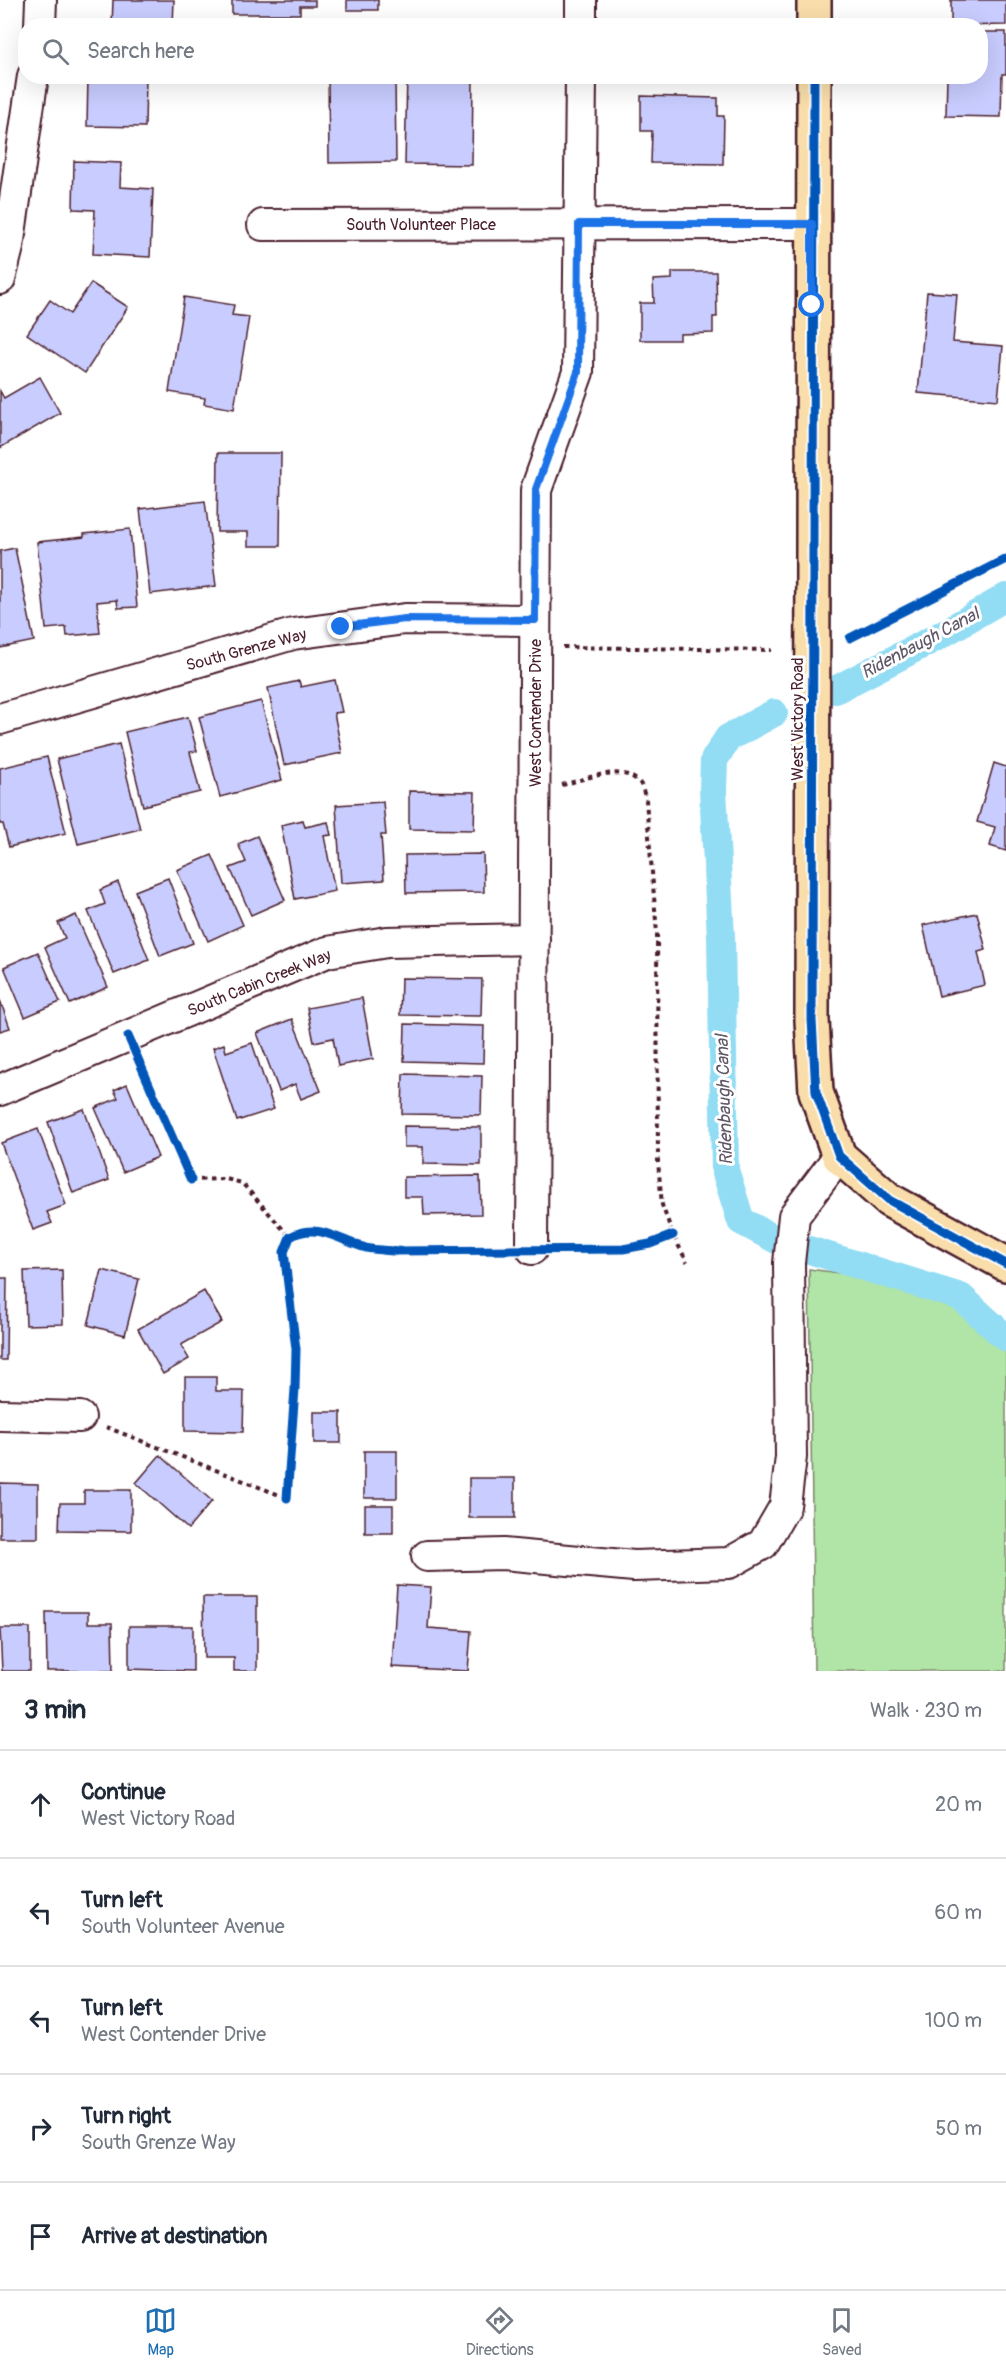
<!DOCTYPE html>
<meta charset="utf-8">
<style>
:root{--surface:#fff;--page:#f6f6f7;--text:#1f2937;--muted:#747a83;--line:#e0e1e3;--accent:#1f6fb2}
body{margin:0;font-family:Pangolin,sans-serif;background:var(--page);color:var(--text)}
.stop{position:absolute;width:18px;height:18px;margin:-14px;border:4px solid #1a73e8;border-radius:50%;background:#fff}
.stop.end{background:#1a73e8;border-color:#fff;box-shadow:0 2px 6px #0008}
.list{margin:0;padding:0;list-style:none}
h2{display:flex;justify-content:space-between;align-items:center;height:78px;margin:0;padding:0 24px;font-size:26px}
h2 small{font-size:20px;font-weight:400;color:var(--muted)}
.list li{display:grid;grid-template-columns:39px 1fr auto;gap:18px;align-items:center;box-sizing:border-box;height:108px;padding:0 24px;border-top:2px solid var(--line)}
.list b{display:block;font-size:22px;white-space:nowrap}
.list p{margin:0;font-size:20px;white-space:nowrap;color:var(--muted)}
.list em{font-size:20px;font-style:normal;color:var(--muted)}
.icon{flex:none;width:33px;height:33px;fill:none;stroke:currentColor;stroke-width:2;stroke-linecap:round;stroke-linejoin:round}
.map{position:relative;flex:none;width:1006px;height:1671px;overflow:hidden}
.search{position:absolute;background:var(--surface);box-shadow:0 6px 24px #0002;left:18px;right:18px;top:18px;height:66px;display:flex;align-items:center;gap:15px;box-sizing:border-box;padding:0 21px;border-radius:24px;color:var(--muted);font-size:22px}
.sheet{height:618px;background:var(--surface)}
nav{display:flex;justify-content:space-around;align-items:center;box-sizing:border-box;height:84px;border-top:2px solid var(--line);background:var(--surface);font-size:16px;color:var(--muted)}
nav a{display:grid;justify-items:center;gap:3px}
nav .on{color:var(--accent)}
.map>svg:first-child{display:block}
.green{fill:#b0e5a7;stroke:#7d8269;stroke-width:1.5}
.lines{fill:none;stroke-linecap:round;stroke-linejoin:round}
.canal{stroke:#92dcf4;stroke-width:28}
.building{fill:#c8ccfe;stroke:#4a1f2b;stroke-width:1.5}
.minor-casing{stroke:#4a1f2b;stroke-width:34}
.major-casing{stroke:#4a1f2b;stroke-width:38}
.path{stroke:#4a1f2b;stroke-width:4;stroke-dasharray:4.5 4.5;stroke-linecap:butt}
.minor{stroke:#fff;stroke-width:30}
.major{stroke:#f9deab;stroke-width:33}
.cycleway-casing{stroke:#fff;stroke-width:13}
.cycleway{stroke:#0057b8;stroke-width:9}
.route{stroke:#1a73e8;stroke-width:8}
.labels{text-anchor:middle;stroke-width:6;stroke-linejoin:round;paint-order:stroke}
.street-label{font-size:16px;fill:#4a1f2b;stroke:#fff}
.water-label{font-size:18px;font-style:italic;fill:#605867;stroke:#fff}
</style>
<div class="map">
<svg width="1006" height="1671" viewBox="0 0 1006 1671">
<rect width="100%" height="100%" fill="#fff"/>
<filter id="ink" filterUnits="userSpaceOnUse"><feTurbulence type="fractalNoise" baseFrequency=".0167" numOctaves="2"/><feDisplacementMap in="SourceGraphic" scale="12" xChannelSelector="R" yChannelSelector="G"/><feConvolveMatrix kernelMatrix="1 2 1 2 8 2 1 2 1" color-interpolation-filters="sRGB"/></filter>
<g filter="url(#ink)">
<!-- green -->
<polygon class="green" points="809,1269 930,1285 1001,1337 1006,1346 1006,1671 814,1671"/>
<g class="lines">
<!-- canal -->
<g class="canal">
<polyline points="835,690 939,636 1006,597"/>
<polyline points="774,713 728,738 714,760 713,789 721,937 725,1170 741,1221 777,1240 961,1297 1006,1338"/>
</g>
</g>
<!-- building -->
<g class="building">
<polygon points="113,0 174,0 173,26 112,26"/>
<polygon points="232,0 315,0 315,6 300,6 300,14 232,14"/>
<rect x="347" y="0" width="31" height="10"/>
<polygon points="951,0 1006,0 1006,25 951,26"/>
<polygon points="980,32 1006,32 1006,74 1002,74 1001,117 946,116 947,76 980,76"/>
<polygon points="88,76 146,76 145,127 87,126"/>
<polygon points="328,76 395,76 396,162 329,163"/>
<polygon points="407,76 473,79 472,165 405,164"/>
<polygon points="641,96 718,98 718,116 724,116 723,164 651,163 652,131 641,131"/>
<polygon points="74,161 121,163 120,187 153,189 150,257 93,254 95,210 73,209"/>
<polygon points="672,272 716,272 717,317 713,317 713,333 680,334 680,340 640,340 640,303 654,303 653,280 672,279"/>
<polygon points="91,283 128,307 85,373 27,334 50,300 70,314"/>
<polygon points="927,292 957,294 953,342 1003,346 998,400 918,393"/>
<polygon points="184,297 234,305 232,315 249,317 234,409 204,404 205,398 169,392"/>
<polygon points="40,377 60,413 0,448 0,391 4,398"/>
<polygon points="218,453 281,453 280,546 248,546 248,532 217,532"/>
<polygon points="205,501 216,586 150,594 140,509"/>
<polygon points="130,529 137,607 118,608 117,600 97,602 100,633 67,636 66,627 46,629 37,542 84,537 84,534"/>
<polygon points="15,548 34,641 0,648 0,551"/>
<polygon points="335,680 342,712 334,713 342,753 284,765 268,688 299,681 301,687"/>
<polygon points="261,701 282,780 220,797 199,717"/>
<polygon points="188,717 197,751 190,752 200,792 143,806 125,732"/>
<polygon points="119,744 140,829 78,844 57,759"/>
<polygon points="47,757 66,833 9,847 3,824 0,824 0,768"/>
<polygon points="994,763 1006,767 1006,851 990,846 995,827 977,822"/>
<polygon points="409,791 475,792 474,830 409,829"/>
<polygon points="383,802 386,835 381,835 384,880 341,883 336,805"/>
<polygon points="303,820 305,827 328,822 331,835 324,836 335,891 295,899 281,825"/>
<polygon points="257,836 285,900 251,915 230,868 246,862 238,844"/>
<polygon points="483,854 484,892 406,893 405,855"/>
<polygon points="212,855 243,925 208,941 177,870"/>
<polygon points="168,878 193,943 160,956 135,891"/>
<polygon points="118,882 149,960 114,974 88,911 105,904 100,890"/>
<polygon points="977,913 986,950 978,952 985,985 939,996 923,925"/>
<polygon points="76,915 108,987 70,1004 45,947 65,938 58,923"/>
<polygon points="38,952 60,1002 25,1017 4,967"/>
<polygon points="401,978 482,979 481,1016 400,1015"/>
<polygon points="362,998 373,1059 338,1066 333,1038 314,1042 307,1008"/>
<polygon points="0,1000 10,1028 0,1031"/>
<polygon points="292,1019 321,1091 301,1099 295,1084 279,1091 257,1033"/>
<polygon points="405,1024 484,1026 483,1063 404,1061"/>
<polygon points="252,1043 274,1109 237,1121 213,1048 224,1044 226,1052"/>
<polygon points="403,1074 482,1076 481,1115 402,1114"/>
<polygon points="127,1084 158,1157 123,1172 95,1108 118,1098 114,1090"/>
<polygon points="84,1109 109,1180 73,1193 48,1122"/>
<polygon points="404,1126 481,1127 481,1165 423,1164 423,1147 404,1147"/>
<polygon points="38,1129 66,1205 47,1212 52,1223 33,1230 1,1143"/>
<polygon points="480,1176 481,1214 424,1215 423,1197 404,1197 404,1177"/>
<polygon points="62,1270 63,1324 26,1325 24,1271"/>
<polygon points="102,1270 139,1279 125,1335 88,1325"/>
<polygon points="0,1278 7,1278 6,1360 0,1360"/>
<polygon points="204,1291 222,1322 181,1345 189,1359 163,1374 138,1329"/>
<polygon points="185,1377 216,1377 216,1391 244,1391 243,1432 185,1431"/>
<rect x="314" y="1412" width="27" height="31"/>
<rect x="364" y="1451" width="33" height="47"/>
<polygon points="160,1455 212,1501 188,1529 136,1483"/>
<rect x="469" y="1478" width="46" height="40"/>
<polygon points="0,1483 38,1484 38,1538 0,1538"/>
<polygon points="84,1490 131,1490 131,1531 59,1530 60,1503 84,1503"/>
<rect x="365" y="1505" width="28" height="28"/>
<polygon points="397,1585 431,1587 428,1628 471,1631 468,1671 392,1667"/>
<polygon points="203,1597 257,1597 257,1671 234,1671 234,1658 204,1658"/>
<polygon points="46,1612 88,1612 88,1623 112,1623 113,1671 47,1671"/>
<polygon points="129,1626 193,1626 193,1671 129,1669"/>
<polygon points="0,1628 30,1628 30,1671 2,1671"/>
</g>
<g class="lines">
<defs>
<g id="minor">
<polyline points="40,26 41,0"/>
<polyline points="581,26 581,0"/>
<polyline points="263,225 812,224"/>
<polyline points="0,279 8,247 33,76"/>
<polyline points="0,719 293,634 405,619 535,620"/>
<polyline points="0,1090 327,952 387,942 534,939"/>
<polyline points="532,1249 536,490 578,372 581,76"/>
<polyline points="0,1415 80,1417"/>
<polyline points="427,1556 503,1554 634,1566 729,1563 763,1544 785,1506 791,1457 789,1263 794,1216 839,1156"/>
</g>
<g id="major">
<polyline points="814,26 814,0"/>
<polyline points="814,76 812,1020 816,1092 839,1156 889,1200 1006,1264"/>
</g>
</defs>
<!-- minor casing -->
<use href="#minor" class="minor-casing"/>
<!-- major casing -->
<use href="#major" class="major-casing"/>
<!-- path -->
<g class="path">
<polyline points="563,647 772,650"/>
<path d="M562,785C584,780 620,763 639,782C643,786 644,795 646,800L657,933L658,1162L662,1205L673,1235L687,1262"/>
<polyline points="191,1180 226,1179 242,1183 290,1237"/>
<polyline points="106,1427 287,1498"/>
</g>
<!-- minor -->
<use href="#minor" class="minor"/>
<!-- major -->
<use href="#major" class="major"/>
<defs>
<g id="cycleway">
<polyline points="814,76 812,1020 816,1092 839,1156 889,1200 1006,1264"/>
<polyline points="850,638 1006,559"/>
<polyline points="128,1036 191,1180"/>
<path d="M287,1498L295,1389L296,1349L284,1252L290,1237C318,1221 339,1241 366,1248C374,1250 385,1250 394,1251L623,1249L650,1244L673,1235"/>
</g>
</defs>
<!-- cycleway casing -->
<use href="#cycleway" class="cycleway-casing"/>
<!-- cycleway -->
<use href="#cycleway" class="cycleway"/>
</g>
</g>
<g class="lines" filter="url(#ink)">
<!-- route -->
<polyline class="route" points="341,627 405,619 535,620 536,489 578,372 579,224 812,224 812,305"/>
</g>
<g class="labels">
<!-- street labels -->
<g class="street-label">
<text x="421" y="230">South Volunteer Place</text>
<text transform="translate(246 649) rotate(-15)" y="6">South Grenze Way</text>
<text transform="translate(535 713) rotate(-90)" y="6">West Contender Drive</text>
<text transform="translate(797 719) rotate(-90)" y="6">West Victory Road</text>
<text transform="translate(259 982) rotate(-22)" y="6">South Cabin Creek Way</text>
</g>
<!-- water labels -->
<g class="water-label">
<text transform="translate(920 643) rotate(-28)" y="6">Ridenbaugh Canal</text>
<text transform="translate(724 1100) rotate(-92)" y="6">Ridenbaugh Canal</text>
</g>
</g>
</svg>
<div class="stop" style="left:812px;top:305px"></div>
<div class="stop end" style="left:341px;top:627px"></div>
<div class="search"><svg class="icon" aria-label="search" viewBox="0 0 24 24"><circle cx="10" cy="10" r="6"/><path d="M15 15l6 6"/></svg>Search here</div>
</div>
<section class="sheet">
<h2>3 min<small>Walk · 230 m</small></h2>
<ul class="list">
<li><svg class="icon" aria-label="ahead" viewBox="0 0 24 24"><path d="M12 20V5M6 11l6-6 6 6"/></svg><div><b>Continue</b><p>West Victory Road</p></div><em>20 m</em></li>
<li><svg class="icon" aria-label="left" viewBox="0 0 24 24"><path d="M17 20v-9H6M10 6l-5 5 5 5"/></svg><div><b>Turn left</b><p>South Volunteer Avenue</p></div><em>60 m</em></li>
<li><svg class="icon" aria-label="left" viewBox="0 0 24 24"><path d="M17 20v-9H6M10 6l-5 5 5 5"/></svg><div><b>Turn left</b><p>West Contender Drive</p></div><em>100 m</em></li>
<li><svg class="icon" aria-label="right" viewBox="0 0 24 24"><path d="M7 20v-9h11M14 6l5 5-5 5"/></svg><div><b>Turn right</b><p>South Grenze Way</p></div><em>50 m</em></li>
<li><svg class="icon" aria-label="arrive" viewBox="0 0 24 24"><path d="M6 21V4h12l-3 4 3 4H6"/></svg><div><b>Arrive at destination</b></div></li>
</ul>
</section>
<nav>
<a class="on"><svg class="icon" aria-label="map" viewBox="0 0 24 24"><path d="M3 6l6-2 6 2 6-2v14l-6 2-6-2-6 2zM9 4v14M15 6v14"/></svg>Map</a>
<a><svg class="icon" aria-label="directions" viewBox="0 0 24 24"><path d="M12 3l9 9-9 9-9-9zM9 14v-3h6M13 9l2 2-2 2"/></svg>Directions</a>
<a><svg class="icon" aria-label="saved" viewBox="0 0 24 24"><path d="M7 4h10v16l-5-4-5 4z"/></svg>Saved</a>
</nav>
